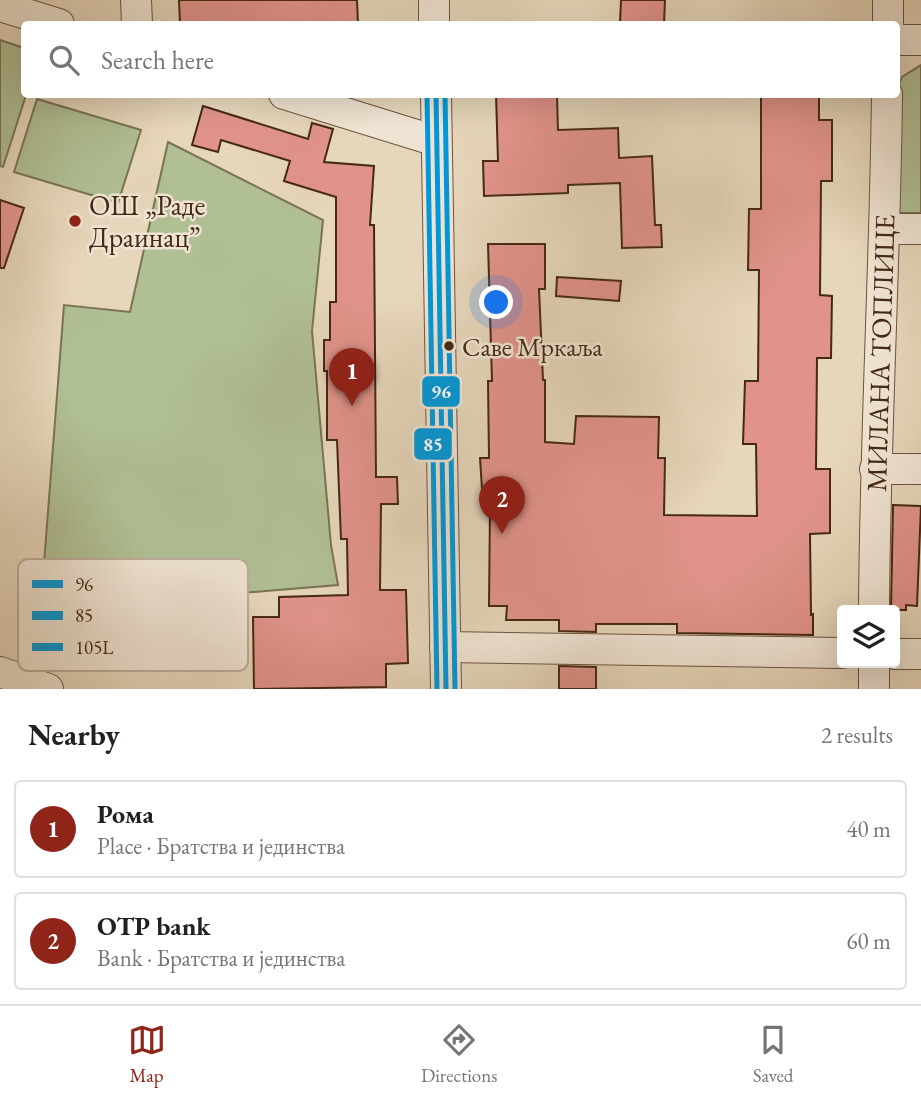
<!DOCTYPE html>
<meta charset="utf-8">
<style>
:root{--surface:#fff;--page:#f2f2f2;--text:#202124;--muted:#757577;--line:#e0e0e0;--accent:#8f2418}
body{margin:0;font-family:"EB Garamond",serif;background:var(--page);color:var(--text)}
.controls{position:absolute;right:21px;bottom:21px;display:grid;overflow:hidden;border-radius:7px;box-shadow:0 7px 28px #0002}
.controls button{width:63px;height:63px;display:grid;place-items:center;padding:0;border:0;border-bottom:2px solid var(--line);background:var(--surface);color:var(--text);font:35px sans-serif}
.you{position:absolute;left:497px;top:303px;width:24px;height:24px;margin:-18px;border:5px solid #fff;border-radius:50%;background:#1a73e8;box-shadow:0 0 0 10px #1a73e833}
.badge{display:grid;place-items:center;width:46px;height:46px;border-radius:50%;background:var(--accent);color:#fff;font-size:23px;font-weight:700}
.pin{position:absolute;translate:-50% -58px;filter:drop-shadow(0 2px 4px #0008)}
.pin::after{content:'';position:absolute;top:37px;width:24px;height:21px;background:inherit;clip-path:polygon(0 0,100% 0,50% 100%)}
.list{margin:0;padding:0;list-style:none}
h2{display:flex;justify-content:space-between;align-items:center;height:91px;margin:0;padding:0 28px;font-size:30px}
h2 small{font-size:23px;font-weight:400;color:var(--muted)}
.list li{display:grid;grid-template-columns:46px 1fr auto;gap:21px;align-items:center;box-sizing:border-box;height:98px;margin:0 14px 14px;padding:0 14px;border:2px solid var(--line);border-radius:7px}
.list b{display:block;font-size:26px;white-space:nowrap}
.list p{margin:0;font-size:23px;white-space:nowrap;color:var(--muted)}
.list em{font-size:23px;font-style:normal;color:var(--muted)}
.icon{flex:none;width:38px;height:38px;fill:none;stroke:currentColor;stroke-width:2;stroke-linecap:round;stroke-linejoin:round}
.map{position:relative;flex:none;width:921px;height:689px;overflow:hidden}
.search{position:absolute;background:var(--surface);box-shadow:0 7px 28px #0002;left:21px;right:21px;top:21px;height:77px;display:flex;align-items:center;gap:18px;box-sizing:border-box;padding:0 24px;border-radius:7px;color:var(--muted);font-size:26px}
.sheet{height:315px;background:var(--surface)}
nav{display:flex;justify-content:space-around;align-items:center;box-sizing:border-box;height:98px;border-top:2px solid var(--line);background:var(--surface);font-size:19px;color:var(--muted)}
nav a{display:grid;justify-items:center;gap:4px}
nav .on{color:var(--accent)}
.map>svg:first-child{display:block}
.green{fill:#b0bf94;stroke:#7a7454;stroke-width:2}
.building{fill:#e1938b;stroke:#452914;stroke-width:2}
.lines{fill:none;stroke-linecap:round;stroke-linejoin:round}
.minor-casing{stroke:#6d543e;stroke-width:32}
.minor{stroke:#efe4d3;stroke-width:30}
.bus-1-casing{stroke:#efe4d3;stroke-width:10}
.bus-2-casing{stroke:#efe4d3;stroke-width:10}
.bus-3-casing{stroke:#efe4d3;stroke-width:10}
.bus-1{stroke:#0098da;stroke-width:5}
.bus-2{stroke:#0098da;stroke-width:5}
.bus-3{stroke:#0098da;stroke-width:5}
.poi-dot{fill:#8f2418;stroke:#efe4d3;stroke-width:2.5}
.bus-dot{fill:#452914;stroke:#efe4d3;stroke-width:2.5}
.labels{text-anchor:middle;stroke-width:5;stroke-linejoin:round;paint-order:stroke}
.bus-label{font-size:26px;fill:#452914;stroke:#efe4d3;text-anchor:start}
.poi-label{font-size:28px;fill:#452914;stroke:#efe4d3;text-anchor:start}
.street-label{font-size:28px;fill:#452914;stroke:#efe4d3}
.key{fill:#efe4d3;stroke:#bcac9a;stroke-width:2}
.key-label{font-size:19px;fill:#452914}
.line-badge{stroke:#efe4d3;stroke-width:2.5}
.badge-label{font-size:19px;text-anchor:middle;font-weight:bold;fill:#fff}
</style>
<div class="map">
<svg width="921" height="689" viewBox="0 0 921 689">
<rect width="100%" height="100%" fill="#e6d6bb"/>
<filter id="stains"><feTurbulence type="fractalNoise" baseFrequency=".00286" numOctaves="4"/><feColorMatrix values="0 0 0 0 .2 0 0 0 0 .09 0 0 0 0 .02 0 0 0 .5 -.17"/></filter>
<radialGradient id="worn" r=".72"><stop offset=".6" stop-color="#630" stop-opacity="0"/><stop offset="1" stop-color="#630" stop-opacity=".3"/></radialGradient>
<!-- green -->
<g class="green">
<polygon points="0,40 24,48 26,95 3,167 0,166"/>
<polygon points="921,65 921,213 899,213 897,87 902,77"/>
<polygon points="37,99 141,130 118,203 14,172"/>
<polygon points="168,142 323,220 312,331 331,545 338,585 241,593 233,612 232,654 181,648 167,640 39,628 64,305 130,312"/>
</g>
<!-- building -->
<g class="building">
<polygon points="179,0 357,0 358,24 180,23"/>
<polygon points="621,0 665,0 664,24 620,24"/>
<polygon points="496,94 557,94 558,130 618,128 619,158 652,156 655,225 661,225 662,247 622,248 620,183 568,185 568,193 484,196 483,161 498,161"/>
<polygon points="761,94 819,94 819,120 832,120 832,181 821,181 820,295 832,296 831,358 817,358 816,469 830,469 830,533 810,534 811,615 813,614 813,635 677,633 677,624 596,624 596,632 559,631 559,620 506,620 507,606 489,606 490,505 483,505 480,458 489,458 488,381 492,381 488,244 545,244 545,289 539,289 543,380 545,380 545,442 574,444 576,416 659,417 658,458 665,458 664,515 757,516 756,444 743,444 745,381 758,381 759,270 748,270 749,209 761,209"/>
<polygon points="203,106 308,139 312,123 333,129 324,162 374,166 370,225 374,225 376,477 397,477 398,504 381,504 380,590 406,590 408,663 386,664 386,687 254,689 253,617 279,617 279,597 348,595 347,539 341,539 337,440 327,440 327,371 324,371 324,340 330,340 330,302 336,302 336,197 284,181 290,161 221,140 218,152 192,145"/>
<polygon points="0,200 24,208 4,268 0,268"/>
<polygon points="557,277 621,281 619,301 556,296"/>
<polygon points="893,505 921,506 917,606 906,605 906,610 891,610"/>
<polygon points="559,666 596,667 596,689 559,689"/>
</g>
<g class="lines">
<defs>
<g id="minor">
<polyline points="136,0 137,24"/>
<polyline points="434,0 434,24"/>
<polyline points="888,0 888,24"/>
<polyline points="0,6 59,24"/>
<polyline points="897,40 921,40"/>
<polyline points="284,94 436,141"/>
<polyline points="436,94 446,689"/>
<polyline points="886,229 921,229"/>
<polyline points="875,469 921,469"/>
<path id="s1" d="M874,610C875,438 885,267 887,94"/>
<polyline points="445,647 842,653"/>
<polyline points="895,654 921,654"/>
<polyline points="0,672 48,689"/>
<polyline points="874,689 874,663"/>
</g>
</defs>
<!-- minor casing -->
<use href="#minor" class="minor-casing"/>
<!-- minor -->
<use href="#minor" class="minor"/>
<defs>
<polyline id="bus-1" points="436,94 446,689"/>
<polyline id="bus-2" points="427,94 437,689"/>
<polyline id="bus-3" points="445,94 455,689"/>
</defs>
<!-- bus-1 casing -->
<use href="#bus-1" class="bus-1-casing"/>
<!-- bus-2 casing -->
<use href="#bus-2" class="bus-2-casing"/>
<!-- bus-3 casing -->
<use href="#bus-3" class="bus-3-casing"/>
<!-- bus-1 -->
<use href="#bus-1" class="bus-1"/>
<!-- bus-2 -->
<use href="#bus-2" class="bus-2"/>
<!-- bus-3 -->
<use href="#bus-3" class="bus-3"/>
</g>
<!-- markers -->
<circle class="poi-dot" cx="75" cy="221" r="7"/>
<circle class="bus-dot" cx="449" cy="346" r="6"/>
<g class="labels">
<!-- bus labels -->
<g class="bus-label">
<text x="462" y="356">Саве Мркаља</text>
</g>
<!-- poi labels -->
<g class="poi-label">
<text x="89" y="215">ОШ „Раде<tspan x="89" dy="32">Драинац”</tspan></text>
</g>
<!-- street labels -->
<g class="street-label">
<text dy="10" stroke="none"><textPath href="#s1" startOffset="257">МИЛАНА ТОПЛИЦЕ</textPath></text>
</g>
</g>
<!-- legend -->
<rect x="18" y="559" width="230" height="112" rx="10" class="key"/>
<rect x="32" y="580" width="31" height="8" fill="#0098da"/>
<rect x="32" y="611" width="31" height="9" fill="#0098da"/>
<rect x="32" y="643" width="31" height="8" fill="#0098da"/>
<g class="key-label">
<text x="75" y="591">96</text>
<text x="75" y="622">85</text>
<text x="75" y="654">105L</text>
</g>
<g class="line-badge">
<rect x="421" y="375" width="40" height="33" rx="7" fill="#0098da"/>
<rect x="413" y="427" width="40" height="34" rx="7" fill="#0098da"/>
</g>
<g class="badge-label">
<text x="441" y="398">96</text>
<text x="433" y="451">85</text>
</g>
<rect width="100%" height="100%" filter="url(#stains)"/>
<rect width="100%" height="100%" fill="url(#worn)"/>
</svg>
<div class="controls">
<button><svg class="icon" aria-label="layers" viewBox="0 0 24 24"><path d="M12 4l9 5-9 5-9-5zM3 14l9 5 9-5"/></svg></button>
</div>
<div class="you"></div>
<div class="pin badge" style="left:352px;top:406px">1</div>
<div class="pin badge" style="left:502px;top:534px">2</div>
<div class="search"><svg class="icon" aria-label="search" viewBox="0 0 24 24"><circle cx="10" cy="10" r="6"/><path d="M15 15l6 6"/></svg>Search here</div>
</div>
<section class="sheet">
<h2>Nearby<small>2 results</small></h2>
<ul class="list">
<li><span class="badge">1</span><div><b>Рома</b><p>Place · Братства и јединства</p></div><em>40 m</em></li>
<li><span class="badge">2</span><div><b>OTP bank</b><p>Bank · Братства и јединства</p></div><em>60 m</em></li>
</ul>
</section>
<nav>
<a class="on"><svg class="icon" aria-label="map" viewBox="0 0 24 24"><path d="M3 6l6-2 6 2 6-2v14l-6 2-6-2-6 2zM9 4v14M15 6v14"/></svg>Map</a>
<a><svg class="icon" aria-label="directions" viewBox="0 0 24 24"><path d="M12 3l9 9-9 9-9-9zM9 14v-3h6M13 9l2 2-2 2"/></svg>Directions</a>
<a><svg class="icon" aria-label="saved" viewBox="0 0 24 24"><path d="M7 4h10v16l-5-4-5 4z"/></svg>Saved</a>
</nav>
